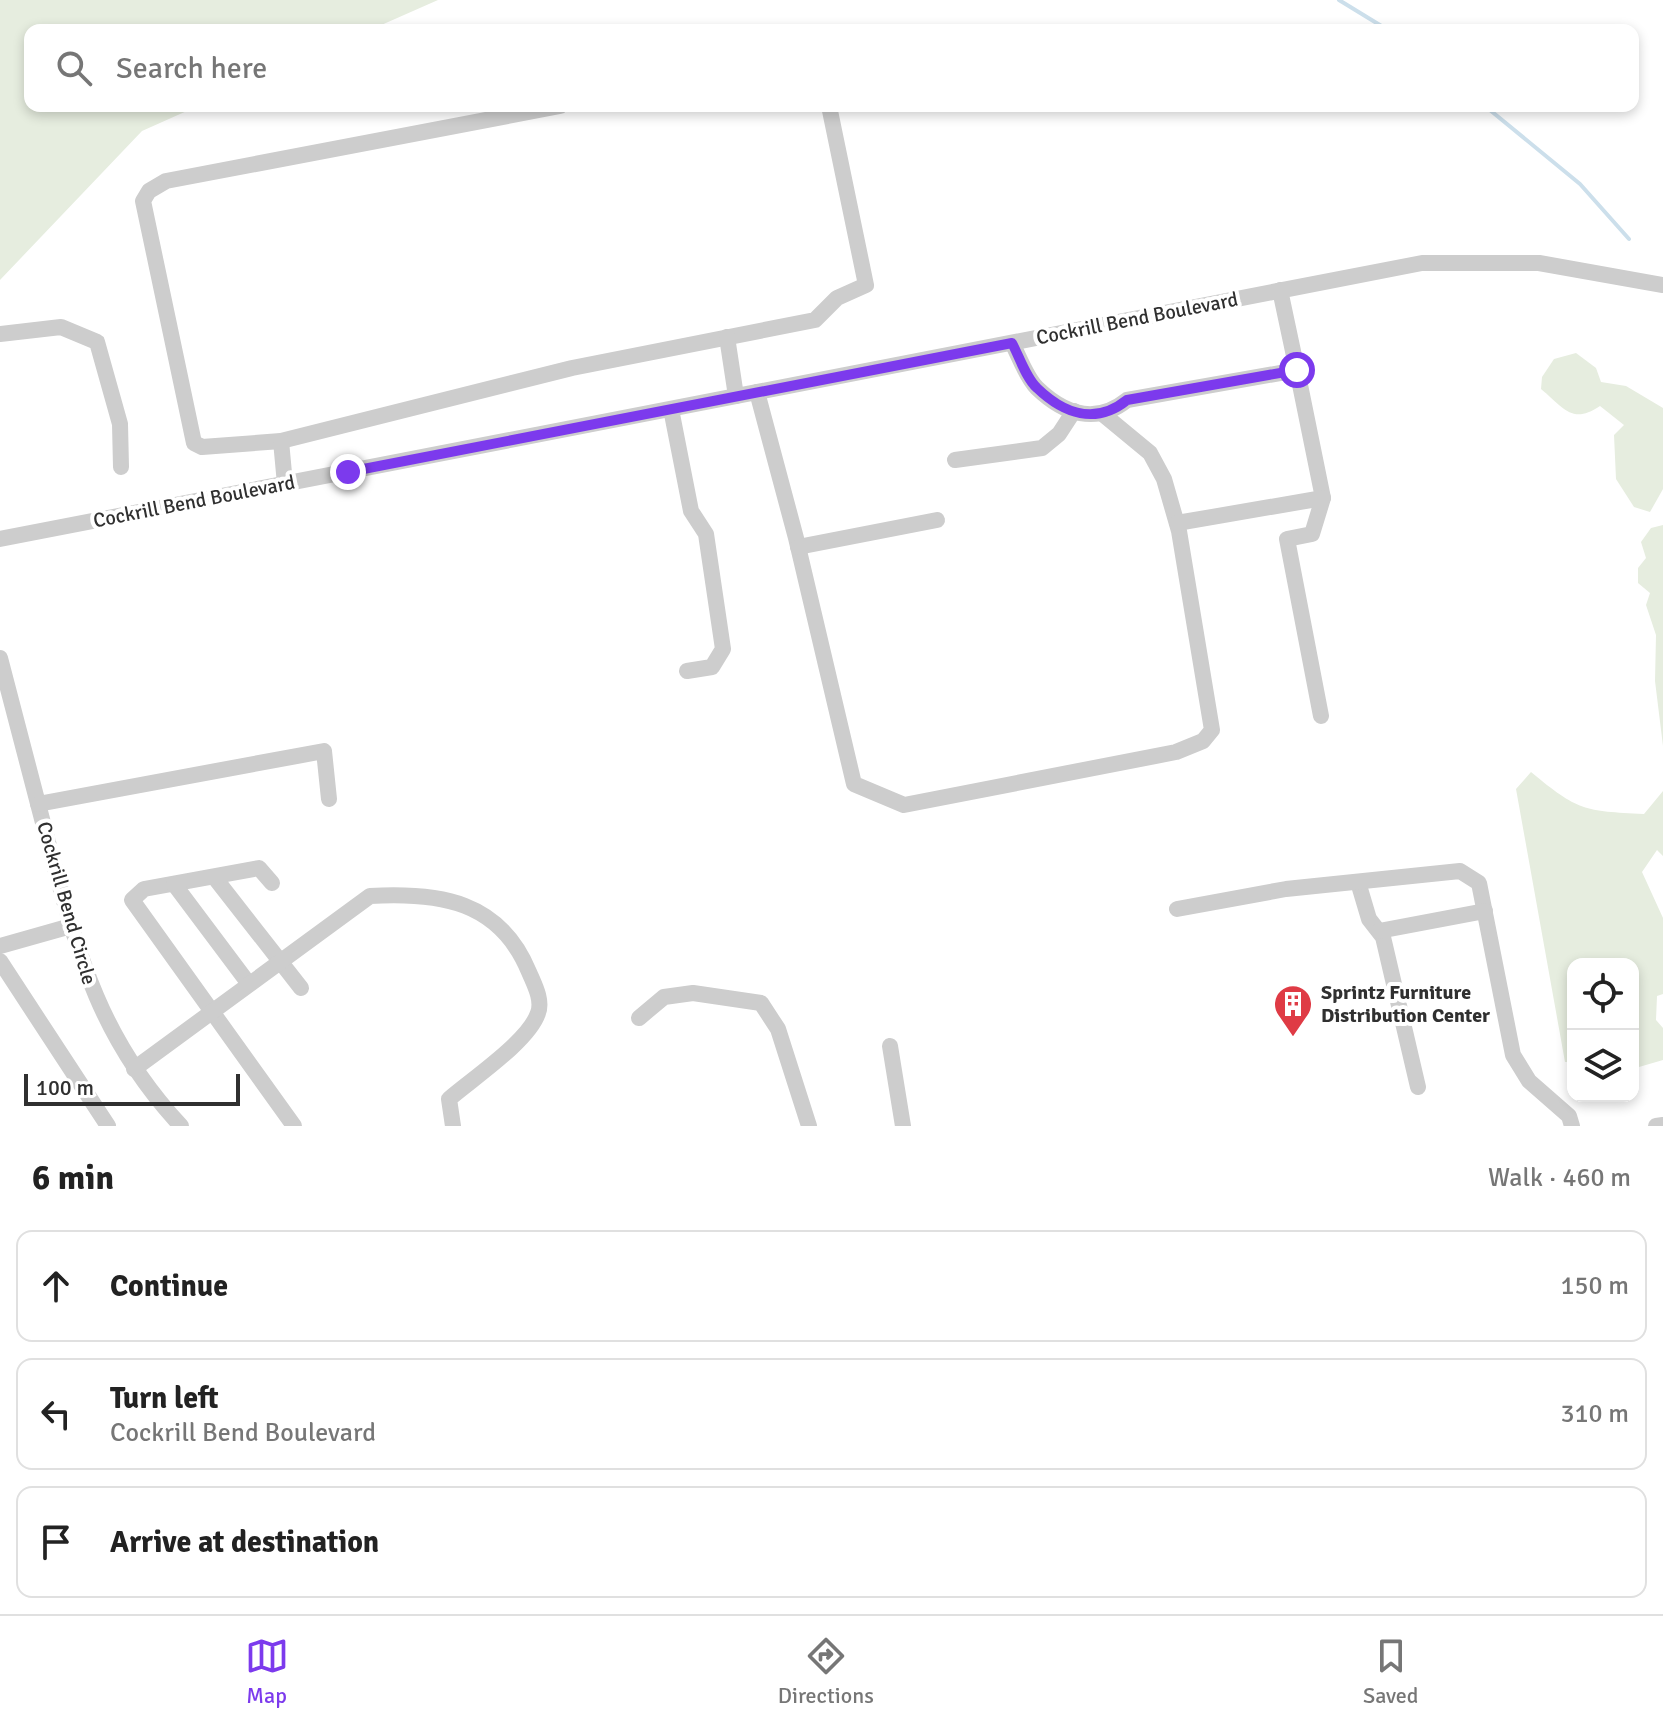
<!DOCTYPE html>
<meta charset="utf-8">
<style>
:root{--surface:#fff;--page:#f2f2f2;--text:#222;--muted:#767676;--line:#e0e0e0;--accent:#7c3aed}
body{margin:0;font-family:Signika,sans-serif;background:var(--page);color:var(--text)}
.controls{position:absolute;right:24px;bottom:24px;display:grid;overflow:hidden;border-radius:16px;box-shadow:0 4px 12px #0003}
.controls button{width:72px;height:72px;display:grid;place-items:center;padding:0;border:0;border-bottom:2px solid var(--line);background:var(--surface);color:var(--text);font:40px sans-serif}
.scale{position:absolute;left:24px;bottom:20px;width:216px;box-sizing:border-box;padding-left:8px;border:4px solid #303030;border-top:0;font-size:22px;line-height:28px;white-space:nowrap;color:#303030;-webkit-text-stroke:6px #fff;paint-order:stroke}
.stop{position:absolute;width:24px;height:24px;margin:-18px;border:6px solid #7c3aed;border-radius:50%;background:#fff}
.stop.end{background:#7c3aed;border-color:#fff;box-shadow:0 2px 8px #0008}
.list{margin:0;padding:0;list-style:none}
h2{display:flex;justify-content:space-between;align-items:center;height:104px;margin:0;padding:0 32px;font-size:34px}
h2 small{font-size:26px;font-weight:400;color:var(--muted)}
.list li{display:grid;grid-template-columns:52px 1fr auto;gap:24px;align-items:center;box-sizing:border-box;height:112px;margin:0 16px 16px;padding:0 16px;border:2px solid var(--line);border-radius:16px}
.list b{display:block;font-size:30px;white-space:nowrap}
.list p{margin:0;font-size:26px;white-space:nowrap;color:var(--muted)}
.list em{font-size:26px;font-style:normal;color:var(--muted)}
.icon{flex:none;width:44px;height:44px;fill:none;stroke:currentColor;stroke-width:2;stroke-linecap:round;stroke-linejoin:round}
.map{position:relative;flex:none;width:1663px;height:1126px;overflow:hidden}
.search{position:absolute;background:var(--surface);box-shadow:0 4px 12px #0003;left:24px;right:24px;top:24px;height:88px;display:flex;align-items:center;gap:20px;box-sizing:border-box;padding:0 28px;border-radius:16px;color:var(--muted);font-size:30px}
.sheet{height:488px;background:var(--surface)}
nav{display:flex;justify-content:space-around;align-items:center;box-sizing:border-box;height:112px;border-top:2px solid var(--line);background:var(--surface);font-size:22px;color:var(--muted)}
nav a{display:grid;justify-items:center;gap:4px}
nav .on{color:var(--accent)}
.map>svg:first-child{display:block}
.green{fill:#e6eddf}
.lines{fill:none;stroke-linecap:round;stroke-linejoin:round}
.stream{stroke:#ccdfeb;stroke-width:4}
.minor{stroke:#cdcdcd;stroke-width:16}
.route{stroke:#7c3aed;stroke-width:10}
.labels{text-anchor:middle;stroke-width:8;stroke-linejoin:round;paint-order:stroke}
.street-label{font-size:20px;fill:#303030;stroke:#fff}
.poi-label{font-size:20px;font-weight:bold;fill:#303030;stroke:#fff;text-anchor:start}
</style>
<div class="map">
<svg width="1663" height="1126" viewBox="0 0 1663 1126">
<rect width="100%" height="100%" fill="#fff"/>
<!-- green -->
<g class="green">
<polygon points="0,0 438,0 370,30 30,30 30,106 198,106 142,131 0,280"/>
<path d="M1576,353L1596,368L1601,382L1626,386L1663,408V489L1650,512L1634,507L1616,479L1614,435L1624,425L1600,406C1572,425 1564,408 1541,389L1542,377L1554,359Z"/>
<polygon points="1663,525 1663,746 1655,681 1656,635 1646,605 1650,593 1638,583 1638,568 1646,558 1641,542 1651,528"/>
<path d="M1531,772C1578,811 1584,811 1644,814L1663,791V856L1657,850L1642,872L1663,918V994L1657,996L1656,1020L1663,1028V1060L1639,1067L1633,1065V964H1573V1062H1565L1516,789Z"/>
</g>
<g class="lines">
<!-- stream -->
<g class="stream">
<polyline points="1339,0 1388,30"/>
<polyline points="1485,106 1580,184 1629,239"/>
</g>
<!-- minor -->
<g class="minor">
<polyline points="560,106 166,181 149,191 143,201 194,443 202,447 281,441 572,368 815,320 837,298 866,285 829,106"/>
<polyline points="0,334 61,327 97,342 120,424 121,467"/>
<polyline points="727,337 736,396"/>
<path d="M1012,343C1019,356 1026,377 1037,388C1064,414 1096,425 1127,400L1297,370L1280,290"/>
<polyline points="757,392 796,538 854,784 904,805 1176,752 1203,741 1212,730 1179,531 1164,479 1150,453 1104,415"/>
<polyline points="671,409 691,511 706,534 723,649 712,667 687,671"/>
<polyline points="281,441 285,484"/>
<polyline points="955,460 1042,448 1059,434 1074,411"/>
<polyline points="1177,523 1323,498 1297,370"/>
<polyline points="0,539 1422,263 1539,263 1663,285"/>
<polyline points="798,547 937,520"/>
<path d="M0,658C16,719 32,781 48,842C78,954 99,1038 181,1126"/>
<polyline points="1321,716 1287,539 1312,534 1323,498"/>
<polyline points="38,804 324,751 329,799"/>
<polyline points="215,878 301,988"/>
<polyline points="1358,882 1369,919 1383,937 1418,1087"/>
<polyline points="272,883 259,868 144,889 132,900 294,1126"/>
<polyline points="174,884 249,984"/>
<polyline points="1177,909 1286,889 1460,871 1479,883 1513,1055 1529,1081 1569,1116 1572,1126"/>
<polyline points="1379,931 1485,911"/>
<polyline points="0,946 71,926"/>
<polyline points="0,961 108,1126"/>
<polyline points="639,1018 664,997 693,993 761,1003 778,1029 809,1126"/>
<polyline points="890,1046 903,1126"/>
<path d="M134,1069L370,896C440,892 500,901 529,972C534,984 543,1000 538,1013C529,1041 472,1079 449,1099L453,1126"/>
<polyline points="1656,1126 1663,1125"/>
</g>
</g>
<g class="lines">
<!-- route -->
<path class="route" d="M348,472L1012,343C1019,356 1026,378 1037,388C1064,414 1096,425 1127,400L1297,370"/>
</g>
<!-- icons -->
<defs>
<symbol id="building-pin" viewBox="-11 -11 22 30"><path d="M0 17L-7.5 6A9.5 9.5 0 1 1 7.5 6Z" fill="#df3b45" stroke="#fff"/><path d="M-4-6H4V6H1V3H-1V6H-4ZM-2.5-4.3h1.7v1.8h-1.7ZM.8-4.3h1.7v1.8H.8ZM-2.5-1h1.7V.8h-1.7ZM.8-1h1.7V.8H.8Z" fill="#fff"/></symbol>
</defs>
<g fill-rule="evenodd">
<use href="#building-pin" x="1271" y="982" width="44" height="60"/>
</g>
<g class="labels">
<!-- street labels -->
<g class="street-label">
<text transform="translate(1137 318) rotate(-11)" y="7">Cockrill Bend Boulevard</text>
<text transform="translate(194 501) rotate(-11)" y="7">Cockrill Bend Boulevard</text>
<text transform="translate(67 903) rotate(74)" y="7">Cockrill Bend Circle</text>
</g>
<!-- poi labels -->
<g class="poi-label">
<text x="1321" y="999">Sprintz Furniture<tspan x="1321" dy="23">Distribution Center</tspan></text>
</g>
</g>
</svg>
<div class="controls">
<button><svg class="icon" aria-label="locate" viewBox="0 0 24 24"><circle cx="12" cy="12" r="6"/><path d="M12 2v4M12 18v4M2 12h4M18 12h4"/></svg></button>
<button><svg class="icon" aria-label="layers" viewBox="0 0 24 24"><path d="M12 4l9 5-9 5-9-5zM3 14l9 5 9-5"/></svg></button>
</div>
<div class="scale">100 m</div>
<div class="stop" style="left:1297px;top:370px"></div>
<div class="stop end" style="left:348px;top:472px"></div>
<div class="search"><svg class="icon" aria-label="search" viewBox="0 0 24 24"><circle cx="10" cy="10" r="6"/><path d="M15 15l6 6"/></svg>Search here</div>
</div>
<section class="sheet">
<h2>6 min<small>Walk · 460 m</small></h2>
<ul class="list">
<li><svg class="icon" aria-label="ahead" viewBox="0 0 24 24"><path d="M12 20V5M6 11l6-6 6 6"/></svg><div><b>Continue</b></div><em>150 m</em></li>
<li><svg class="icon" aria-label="left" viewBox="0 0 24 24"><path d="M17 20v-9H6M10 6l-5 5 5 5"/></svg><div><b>Turn left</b><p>Cockrill Bend Boulevard</p></div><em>310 m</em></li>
<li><svg class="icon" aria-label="arrive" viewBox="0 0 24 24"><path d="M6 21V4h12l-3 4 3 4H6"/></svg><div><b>Arrive at destination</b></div></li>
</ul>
</section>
<nav>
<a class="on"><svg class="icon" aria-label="map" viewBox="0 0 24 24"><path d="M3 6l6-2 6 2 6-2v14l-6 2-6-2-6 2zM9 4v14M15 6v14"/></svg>Map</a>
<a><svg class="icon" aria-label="directions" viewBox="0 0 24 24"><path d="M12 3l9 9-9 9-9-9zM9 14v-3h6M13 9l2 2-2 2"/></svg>Directions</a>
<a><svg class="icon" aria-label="saved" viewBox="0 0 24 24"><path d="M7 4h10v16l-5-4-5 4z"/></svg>Saved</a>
</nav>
